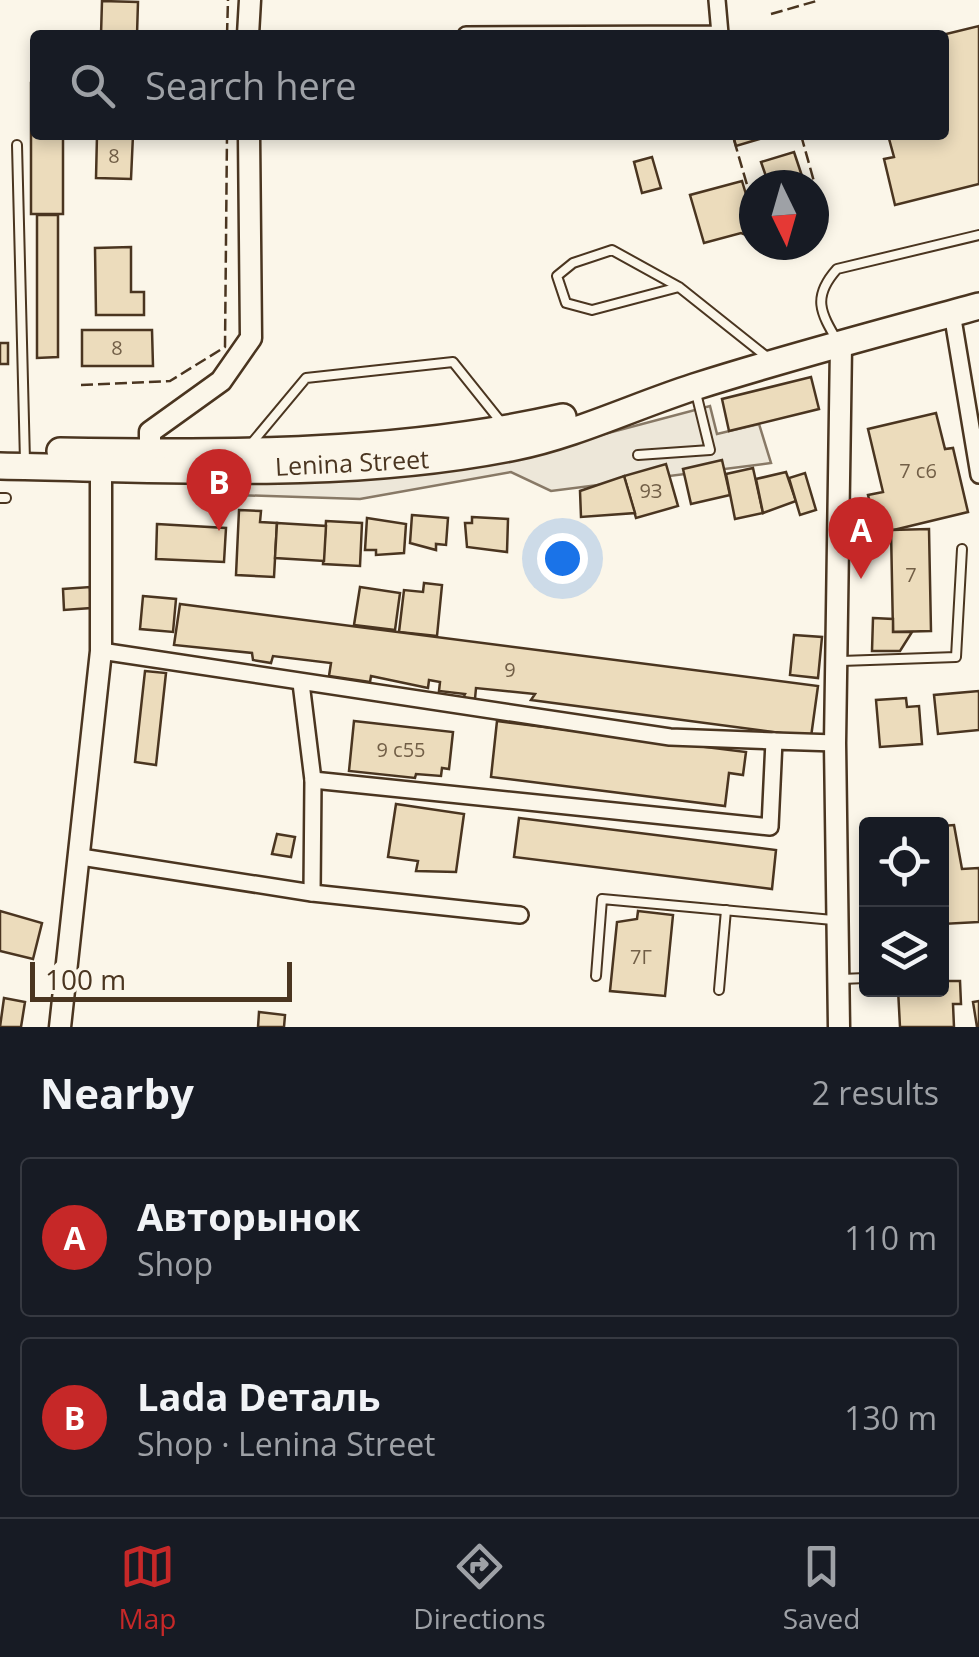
<!DOCTYPE html>
<meta charset="utf-8">
<style>
:root{--surface:#171b24;--page:#242831;--text:#f1f3f6;--muted:#9ea1a6;--line:#363941;--accent:#c62828}
body{margin:0;font-family:"Open Sans",sans-serif;background:var(--page);color:var(--text)}
.controls{position:absolute;right:30px;bottom:30px;display:grid;overflow:hidden;border-radius:10px;box-shadow:0 5px 15px #0003}
.controls button{width:90px;height:90px;display:grid;place-items:center;padding:0;border:0;border-bottom:2px solid var(--line);background:var(--surface);color:var(--text);font:50px sans-serif}
.compass{position:absolute;left:739px;top:170px;width:90px;height:90px;border-radius:50%;background:var(--surface);box-shadow:0 5px 15px #0003;rotate:175deg}
.scale{position:absolute;left:30px;bottom:25px;width:262px;box-sizing:border-box;padding-left:10px;border:5px solid #4a3520;border-top:0;font-size:28px;line-height:35px;white-space:nowrap;color:#4a3520;-webkit-text-stroke:8px #fbf6e9;paint-order:stroke}
.you{position:absolute;left:562px;top:558px;width:35px;height:35px;margin:-25px;border:8px solid #fff;border-radius:50%;background:#1a73e8;box-shadow:0 0 0 15px #1a73e833}
.badge{display:grid;place-items:center;width:65px;height:65px;border-radius:50%;background:var(--accent);color:#fff;font-size:32px;font-weight:700}
.pin{position:absolute;translate:-50% -82px;filter:drop-shadow(0 2px 5px #0008)}
.pin::after{content:'';position:absolute;top:52px;width:35px;height:30px;background:inherit;clip-path:polygon(0 0,100% 0,50% 100%)}
.list{margin:0;padding:0;list-style:none}
h2{display:flex;justify-content:space-between;align-items:center;height:130px;margin:0;padding:0 40px;font-size:42px}
h2 small{font-size:32px;font-weight:400;color:var(--muted)}
.list li{display:grid;grid-template-columns:65px 1fr auto;gap:30px;align-items:center;box-sizing:border-box;height:160px;margin:0 20px 20px;padding:0 20px;border:2px solid var(--line);border-radius:10px}
.list b{display:block;font-size:38px;white-space:nowrap}
.list p{margin:0;font-size:32px;white-space:nowrap;color:var(--muted)}
.list em{font-size:32px;font-style:normal;color:var(--muted)}
.icon{flex:none;width:55px;height:55px;fill:none;stroke:currentColor;stroke-width:2;stroke-linecap:round;stroke-linejoin:round}
.map{position:relative;flex:none;width:979px;height:1027px;overflow:hidden}
.search{position:absolute;background:var(--surface);box-shadow:0 5px 15px #0003;left:30px;right:30px;top:30px;height:110px;display:flex;align-items:center;gap:25px;box-sizing:border-box;padding:0 35px;border-radius:10px;color:var(--muted);font-size:38px}
.sheet{height:490px;background:var(--surface)}
nav{display:flex;justify-content:space-around;align-items:center;box-sizing:border-box;height:140px;border-top:2px solid var(--line);background:var(--surface);font-size:28px;color:var(--muted)}
nav a{display:grid;justify-items:center;gap:5px}
nav .on{color:var(--accent)}
.map>svg:first-child{display:block}
.parking{fill:#ede7d9;stroke:#887966;stroke-width:2.5}
.building{fill:#ecdcbc;stroke:#4a3520;stroke-width:2.5}
.lines{fill:none;stroke-linecap:round;stroke-linejoin:round}
.service-casing{stroke:#4a3520;stroke-width:12}
.minor-casing{stroke:#4a3520;stroke-width:20}
.tertiary-casing{stroke:#4a3520;stroke-width:25}
.primary-casing{stroke:#4a3520;stroke-width:30}
.service{stroke:#fbf6e9;stroke-width:8}
.minor{stroke:#fbf6e9;stroke-width:15}
.tertiary{stroke:#fbf6e9;stroke-width:20}
.primary{stroke:#fbf6e9;stroke-width:25}
.fence{stroke:#4a3520;stroke-width:2.5;stroke-dasharray:12 5;stroke-linecap:butt}
.labels{text-anchor:middle;stroke-width:8;stroke-linejoin:round;paint-order:stroke}
.number-label{font-size:20px;fill:#725f47}
.street-label{font-size:25px;fill:#4a3520;stroke:#fbf6e9}
</style>
<div class="map">
<svg width="979" height="1027" viewBox="0 0 979 1027">
<rect width="100%" height="100%" fill="#fbf6e9"/>
<!-- parking -->
<polygon class="parking" points="710,406 717,434 759,424 771,463 551,491 511,472 360,499 236,495 232,480 544,450"/>
<!-- building -->
<g class="building">
<polygon points="102,1 138,2 137,35 101,35"/>
<polygon points="979,26 979,184 895,205 884,159 894,157 888,135 944,135 942,35"/>
<polygon points="31,83 35,83 35,135 63,135 63,214 31,214"/>
<polygon points="97,135 133,135 131,179 96,178"/>
<polygon points="733,135 773,135 736,146"/>
<polygon points="794,152 805,185 769,185 761,162"/>
<polygon points="652,157 661,188 642,193 634,162"/>
<polygon points="742,181 754,221 754,238 741,233 704,243 690,195"/>
<polygon points="37,215 58,215 58,357 37,358"/>
<polygon points="131,247 131,292 144,292 144,315 96,315 95,248"/>
<polygon points="82,330 152,330 153,366 82,366"/>
<rect x="0" y="343" width="8" height="21"/>
<polygon points="811,377 819,409 729,431 722,399"/>
<polygon points="936,413 945,449 953,448 968,512 877,534 868,495 883,492 868,429"/>
<polygon points="722,460 730,495 691,504 683,469"/>
<polygon points="666,464 678,506 636,518 624,476"/>
<polygon points="753,468 763,513 735,519 726,474"/>
<polygon points="786,472 796,501 763,513 756,479"/>
<polygon points="805,473 816,510 800,515 789,478"/>
<polygon points="624,476 635,513 581,517 580,491"/>
<polygon points="239,510 261,511 260,522 277,523 274,577 236,575"/>
<polygon points="412,515 448,518 446,545 436,544 436,550 410,543"/>
<polygon points="472,517 508,519 507,552 467,547 465,523 472,523"/>
<polygon points="367,518 406,524 404,553 376,555 376,550 365,550"/>
<polygon points="326,521 362,523 360,566 323,564"/>
<polygon points="277,523 326,526 324,561 275,558"/>
<polygon points="157,524 226,528 224,562 156,559"/>
<polygon points="929,529 931,631 893,632 891,530"/>
<polygon points="424,583 442,585 437,636 399,632 404,590 423,592"/>
<polygon points="90,587 91,608 64,610 63,589"/>
<polygon points="360,587 400,593 395,630 354,625"/>
<polygon points="143,596 176,599 173,632 140,629"/>
<polygon points="180,604 818,686 811,737 531,700 535,694 476,688 475,699 463,698 465,694 439,691 440,682 429,680 428,688 371,676 370,682 329,676 331,663 273,656 271,663 253,660 252,653 174,645"/>
<polygon points="873,618 893,619 893,632 912,632 900,651 872,651"/>
<polygon points="794,635 822,637 818,678 790,675"/>
<polygon points="145,671 166,673 156,765 135,762"/>
<polygon points="979,691 979,730 938,734 934,695"/>
<polygon points="906,698 907,707 919,706 922,744 880,747 876,700"/>
<polygon points="354,721 453,732 449,769 442,768 441,776 416,774 415,778 349,771"/>
<polygon points="497,721 746,752 743,775 729,773 725,806 491,777"/>
<polygon points="396,804 464,814 456,872 416,871 418,861 388,857"/>
<polygon points="519,818 776,850 772,889 514,857"/>
<polygon points="954,825 962,869 979,868 979,922 942,924 942,826"/>
<polygon points="277,834 295,837 291,857 272,854"/>
<polygon points="0,911 42,923 33,959 0,951"/>
<polygon points="638,911 673,915 665,996 610,991 617,922 637,919"/>
<polygon points="942,981 960,981 961,1004 953,1004 954,1027 900,1027 898,989 942,989"/>
<polygon points="4,998 25,1002 21,1027 0,1027"/>
<polygon points="979,1001 979,1027 977,1027 973,1002"/>
<polygon points="259,1012 285,1015 284,1027 258,1027"/>
</g>
<g class="lines">
<defs>
<g id="service">
<polyline points="17,145 25,461"/>
<polyline points="679,287 592,310 566,303 557,276 573,263 612,250 679,287 767,357"/>
<path d="M838,342C820,312 812,297 837,269L979,235"/>
<polyline points="251,444 306,378 453,362 501,422"/>
<polyline points="638,455 710,450 696,393"/>
<polyline points="0,498 6,498"/>
<polyline points="841,661 956,657 962,549"/>
<polyline points="596,976 602,899 833,920"/>
<polyline points="841,979 866,978"/>
<polyline points="719,990 726,910"/>
</g>
<g id="minor">
<polyline points="466,35 720,34 717,0"/>
<polyline points="952,313 979,475"/>
<polyline points="101,651 670,737 774,741"/>
<polyline points="301,683 313,780 312,893"/>
<polyline points="313,780 770,827 774,741 835,743"/>
<polyline points="81,857 312,893 520,915"/>
</g>
<g id="tertiary">
<polyline points="248,35 250,0"/>
<polyline points="150,467 150,432 221,381 251,338 249,135"/>
<polyline points="60,1027 101,651 101,456"/>
<polyline points="839,1027 835,743 841,346"/>
</g>
<g id="primary">
<path d="M60,451C227,454 399,454 563,417"/>
<path d="M0,466C170,469 347,481 515,447C575,435 635,406 694,387C788,357 884,332 979,306"/>
</g>
</defs>
<!-- service casing -->
<use href="#service" class="service-casing"/>
<!-- minor casing -->
<use href="#minor" class="minor-casing"/>
<!-- tertiary casing -->
<use href="#tertiary" class="tertiary-casing"/>
<!-- primary casing -->
<use href="#primary" class="primary-casing"/>
<!-- service -->
<use href="#service" class="service"/>
<!-- minor -->
<use href="#minor" class="minor"/>
<!-- tertiary -->
<use href="#tertiary" class="tertiary"/>
<!-- primary -->
<use href="#primary" class="primary"/>
<!-- fence -->
<g class="fence">
<polyline points="771,14 820,0"/>
<polyline points="227,35 228,0"/>
<polyline points="801,135 825,221 814,224"/>
<polyline points="734,140 754,209"/>
<polyline points="81,385 170,381 225,347 227,135"/>
</g>
</g>
<g class="labels">
<!-- number labels -->
<g class="number-label">
<text x="114" y="163">8</text>
<text x="117" y="355">8</text>
<text x="918" y="478">7 с6</text>
<text x="651" y="498">9З</text>
<text x="911" y="582">7</text>
<text x="510" y="677">9</text>
<text x="401" y="757">9 с55</text>
<text x="641" y="964">7Г</text>
</g>
<!-- street labels -->
<g class="street-label">
<text transform="translate(352 463) rotate(-3)" y="9">Lenina Street</text>
</g>
</g>
</svg>
<div class="controls">
<button><svg class="icon" aria-label="locate" viewBox="0 0 24 24"><circle cx="12" cy="12" r="6"/><path d="M12 2v4M12 18v4M2 12h4M18 12h4"/></svg></button>
<button><svg class="icon" aria-label="layers" viewBox="0 0 24 24"><path d="M12 4l9 5-9 5-9-5zM3 14l9 5 9-5"/></svg></button>
</div>
<svg class="compass" viewBox="-18 -18 36 36"><path d="M0-13l5 13h-10z" fill="#e53935"/><path d="M0 13l5-13h-10z" fill="#9ea1a6"/></svg>
<div class="scale">100 m</div>
<div class="you"></div>
<div class="pin badge" style="left:861px;top:579px">A</div>
<div class="pin badge" style="left:219px;top:531px">B</div>
<div class="search"><svg class="icon" aria-label="search" viewBox="0 0 24 24"><circle cx="10" cy="10" r="6"/><path d="M15 15l6 6"/></svg>Search here</div>
</div>
<section class="sheet">
<h2>Nearby<small>2 results</small></h2>
<ul class="list">
<li><span class="badge">A</span><div><b>Авторынок</b><p>Shop</p></div><em>110 m</em></li>
<li><span class="badge">B</span><div><b>Lada Dеталь</b><p>Shop · Lenina Street</p></div><em>130 m</em></li>
</ul>
</section>
<nav>
<a class="on"><svg class="icon" aria-label="map" viewBox="0 0 24 24"><path d="M3 6l6-2 6 2 6-2v14l-6 2-6-2-6 2zM9 4v14M15 6v14"/></svg>Map</a>
<a><svg class="icon" aria-label="directions" viewBox="0 0 24 24"><path d="M12 3l9 9-9 9-9-9zM9 14v-3h6M13 9l2 2-2 2"/></svg>Directions</a>
<a><svg class="icon" aria-label="saved" viewBox="0 0 24 24"><path d="M7 4h10v16l-5-4-5 4z"/></svg>Saved</a>
</nav>
